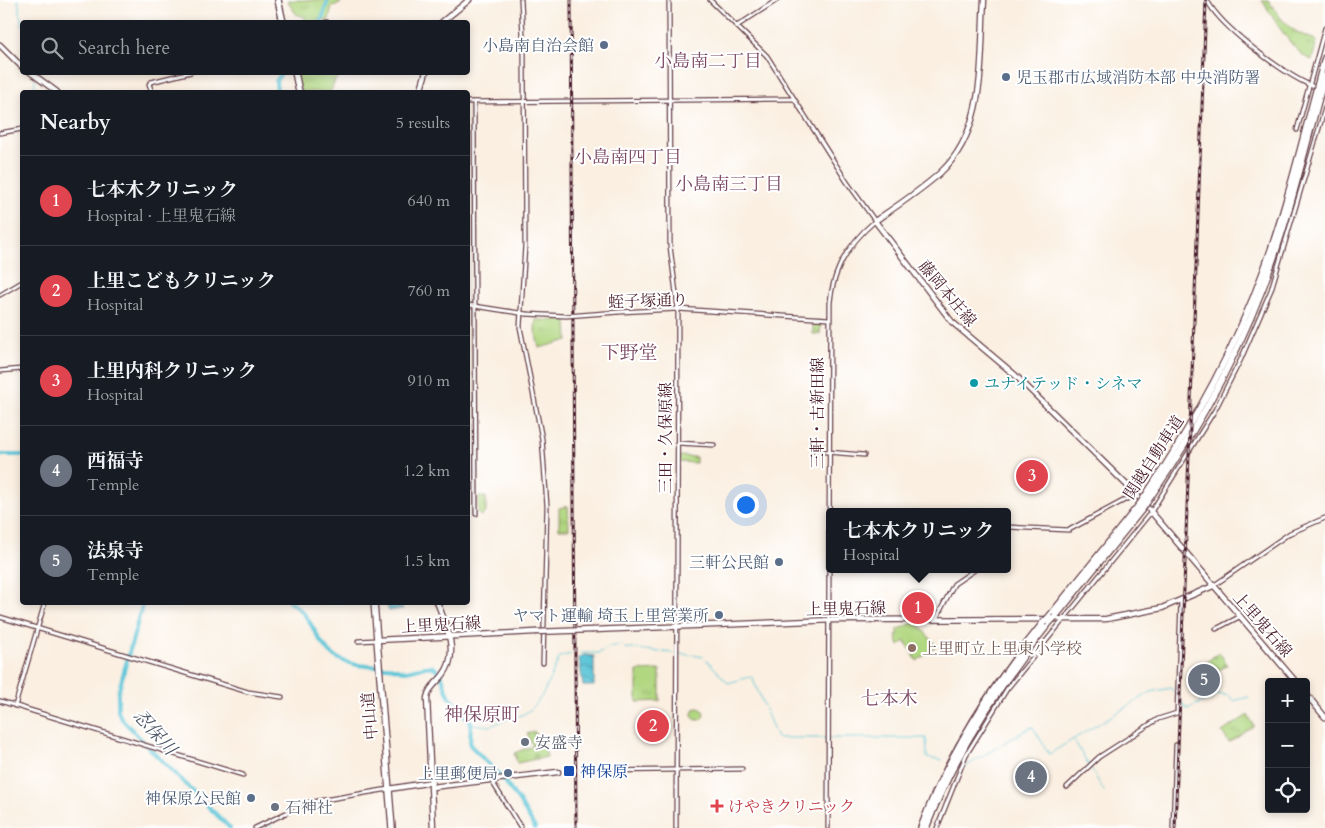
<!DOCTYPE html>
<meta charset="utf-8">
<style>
:root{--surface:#171b24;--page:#242831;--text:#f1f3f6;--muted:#9ea1a6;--line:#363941;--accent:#d690ce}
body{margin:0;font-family:Cardo,"Noto Serif JP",serif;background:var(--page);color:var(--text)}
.controls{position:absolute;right:15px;bottom:15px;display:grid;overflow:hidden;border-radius:5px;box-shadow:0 2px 8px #0003}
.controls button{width:45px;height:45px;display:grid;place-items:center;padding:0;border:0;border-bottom:1px solid var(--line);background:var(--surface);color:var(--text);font:25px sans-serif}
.you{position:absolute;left:745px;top:504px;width:18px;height:18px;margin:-12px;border:4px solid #fff;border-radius:50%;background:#1a73e8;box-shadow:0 0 0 8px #1a73e833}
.badge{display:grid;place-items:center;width:32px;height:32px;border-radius:50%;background:var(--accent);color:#fff;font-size:16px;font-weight:700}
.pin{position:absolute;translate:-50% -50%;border:2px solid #fff;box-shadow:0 1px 5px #0006}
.popup{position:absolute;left:826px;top:508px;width:185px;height:65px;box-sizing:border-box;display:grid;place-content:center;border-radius:5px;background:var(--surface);filter:drop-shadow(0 1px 4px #0005);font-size:16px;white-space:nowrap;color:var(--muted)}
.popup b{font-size:19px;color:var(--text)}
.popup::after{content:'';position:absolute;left:50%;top:100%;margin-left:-10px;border:10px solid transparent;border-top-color:var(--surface)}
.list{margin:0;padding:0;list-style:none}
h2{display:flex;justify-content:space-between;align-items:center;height:65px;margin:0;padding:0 20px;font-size:21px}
h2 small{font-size:16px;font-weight:400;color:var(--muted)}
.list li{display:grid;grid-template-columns:32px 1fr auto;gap:15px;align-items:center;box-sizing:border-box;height:90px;padding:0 20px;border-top:1px solid var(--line)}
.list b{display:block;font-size:19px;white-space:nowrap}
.list p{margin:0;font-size:16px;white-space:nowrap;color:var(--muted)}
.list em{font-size:16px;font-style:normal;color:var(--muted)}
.icon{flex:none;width:28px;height:28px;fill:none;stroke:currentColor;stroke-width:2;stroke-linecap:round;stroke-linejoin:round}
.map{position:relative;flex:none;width:1325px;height:828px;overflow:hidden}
.search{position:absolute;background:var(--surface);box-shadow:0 2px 8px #0003;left:20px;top:20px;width:450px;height:55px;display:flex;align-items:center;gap:12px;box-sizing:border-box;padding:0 18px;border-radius:5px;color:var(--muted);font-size:19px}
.panel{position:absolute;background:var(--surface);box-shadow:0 2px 8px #0003;left:20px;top:90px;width:450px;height:515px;border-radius:5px}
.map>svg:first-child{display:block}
.grass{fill:#b1d781;stroke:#7e7b56}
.cemetery{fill:url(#cemetery-stones);stroke:#7e7b56}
.park{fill:url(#park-tufts);stroke:#7e7b56}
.water{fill:url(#water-waves);stroke:#547282}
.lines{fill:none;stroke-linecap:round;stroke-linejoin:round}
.stream{stroke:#5dc6d8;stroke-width:1}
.river{stroke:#5dc6d8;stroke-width:4}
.minor-casing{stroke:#643e46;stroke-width:5.5}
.major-casing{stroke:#643e46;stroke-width:7}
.highway-casing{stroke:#643e46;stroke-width:8}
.minor{stroke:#fff;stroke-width:3}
.major{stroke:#fff;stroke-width:4.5}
.highway{stroke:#fff;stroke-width:5.5}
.rail-casing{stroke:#4a1f2b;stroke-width:3}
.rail{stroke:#fff;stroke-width:1;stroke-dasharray:4;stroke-linecap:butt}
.minor-bridge-casing{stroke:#643e46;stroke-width:5.5;stroke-linecap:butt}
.major-bridge-casing{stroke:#643e46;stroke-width:7;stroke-linecap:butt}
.highway-bridge-casing{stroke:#643e46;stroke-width:8;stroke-linecap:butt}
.minor-bridge{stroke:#fff;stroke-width:3}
.major-bridge{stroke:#fff;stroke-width:4.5}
.highway-bridge{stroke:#fff;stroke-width:5.5}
.service-dot{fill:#5c6f8a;stroke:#fff;stroke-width:2}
.culture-dot{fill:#0f9aa8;stroke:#fff;stroke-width:2}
.education-dot{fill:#8d6e63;stroke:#fff;stroke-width:2}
.worship-dot{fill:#6b7280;stroke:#fff;stroke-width:2}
.transit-dot{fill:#1a4fb4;stroke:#fff;stroke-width:2}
.health-dot{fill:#e0444e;stroke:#fff;stroke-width:2}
.labels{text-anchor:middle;stroke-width:4;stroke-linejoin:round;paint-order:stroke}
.service-label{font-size:16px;fill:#4e5e75;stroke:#fff;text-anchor:end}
.street-label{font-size:16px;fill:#4a1f2b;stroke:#fff}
.culture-label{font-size:16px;fill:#0d838f;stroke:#fff;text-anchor:start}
.education-label{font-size:16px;fill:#785e54;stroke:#fff;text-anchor:start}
.worship-label{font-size:16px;fill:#5b616d;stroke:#fff;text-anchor:start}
.transit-label{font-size:16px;fill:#164399;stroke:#fff;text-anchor:start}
.health-label{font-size:16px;fill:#be3a42;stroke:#fff;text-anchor:start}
.neighbourhood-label{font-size:18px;fill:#7a4761;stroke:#fff}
.water-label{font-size:18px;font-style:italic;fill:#515968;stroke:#fff}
.quarter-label{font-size:19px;fill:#7a4761;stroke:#fff}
</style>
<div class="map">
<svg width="1325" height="828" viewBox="0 0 1325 828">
<defs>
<pattern id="cemetery-stones" width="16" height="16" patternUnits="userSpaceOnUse" patternTransform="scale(1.25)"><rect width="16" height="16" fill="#b1d781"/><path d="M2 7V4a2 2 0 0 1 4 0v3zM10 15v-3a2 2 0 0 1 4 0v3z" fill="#9ab870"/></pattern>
<pattern id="park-tufts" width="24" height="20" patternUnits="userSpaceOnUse" patternTransform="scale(1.25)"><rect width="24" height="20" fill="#b1d781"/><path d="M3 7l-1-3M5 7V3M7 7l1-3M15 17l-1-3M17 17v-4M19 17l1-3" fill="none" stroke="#9ab870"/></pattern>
<pattern id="water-waves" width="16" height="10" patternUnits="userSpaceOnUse" patternTransform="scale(1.25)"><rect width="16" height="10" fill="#5dc6d8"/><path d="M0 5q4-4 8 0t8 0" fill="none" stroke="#4fa0af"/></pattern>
</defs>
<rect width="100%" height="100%" fill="#fff"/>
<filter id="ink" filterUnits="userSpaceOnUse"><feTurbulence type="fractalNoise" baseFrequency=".02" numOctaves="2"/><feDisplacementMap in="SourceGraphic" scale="10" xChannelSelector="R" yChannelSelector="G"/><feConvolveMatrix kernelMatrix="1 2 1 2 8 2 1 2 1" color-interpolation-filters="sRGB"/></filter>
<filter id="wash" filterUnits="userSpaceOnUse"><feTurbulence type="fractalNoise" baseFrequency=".0096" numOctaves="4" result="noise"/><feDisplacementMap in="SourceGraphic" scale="20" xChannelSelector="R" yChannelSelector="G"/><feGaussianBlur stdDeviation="1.12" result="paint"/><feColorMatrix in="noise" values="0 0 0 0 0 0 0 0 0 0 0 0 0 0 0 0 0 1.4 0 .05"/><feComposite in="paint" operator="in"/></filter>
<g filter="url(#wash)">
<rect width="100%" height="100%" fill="#faefe1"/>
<!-- grass -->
<polygon class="grass" points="913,623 918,624 937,646 917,661 905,641 899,646 896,635 899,634 897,630"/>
<!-- cemetery -->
<g class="cemetery">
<polygon points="679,456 696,457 696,463 679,462"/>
<polygon points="1219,652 1228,665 1219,670 1216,667 1211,670 1204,664"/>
<polygon points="534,731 545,749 547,757 517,763 514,753 533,746 527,734"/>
</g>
<!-- park -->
<g class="park">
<polygon points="287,0 340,0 340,4 332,6 329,20 304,22 305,17 296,14"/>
<path d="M1262,0H1268C1284,23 1289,31 1316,40L1317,42L1312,60C1294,55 1272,16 1262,0Z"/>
<polygon points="297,73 339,73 330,92 301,92"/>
<polygon points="536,320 567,320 568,340 539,348 535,330"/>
<polygon points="813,321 821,321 820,334 813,334"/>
<polygon points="478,497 486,497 486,512 481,516 478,514"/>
<polygon points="568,506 569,529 559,529 559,508"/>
<polygon points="660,670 660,701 637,702 637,671"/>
<circle cx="698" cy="714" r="6"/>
<polygon points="1248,715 1254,726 1229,743 1222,732"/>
</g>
<!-- water -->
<g class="water">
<polygon points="386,603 400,603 403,609 389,611"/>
<polygon points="585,655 594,656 594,686 583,686 579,657"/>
</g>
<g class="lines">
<!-- stream -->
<g class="stream">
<polyline points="18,0 22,26"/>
<polyline points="34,92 35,79"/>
<polyline points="625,648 634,649"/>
<polyline points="637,649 660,652"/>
<polyline points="663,652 673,653"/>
<polyline points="581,653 599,653 609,647 621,645"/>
<polyline points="680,654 690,655"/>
<polyline points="693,655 703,657"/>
<polyline points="706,659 728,683 750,677"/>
<polyline points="752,677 764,706"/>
<polyline points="1178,698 1187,709 1207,700"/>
<polyline points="1210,701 1217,694 1230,696 1233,701 1249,697"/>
<polyline points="765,709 777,738 926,738 927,758 942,760"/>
<path d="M515,717C541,713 550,676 560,657L571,654"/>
<polyline points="472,724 490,726 511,718"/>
<polyline points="1074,740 1104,791"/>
<polyline points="963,768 1029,728 1033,727 1049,754 1151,692 1171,688 1176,694"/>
<polyline points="260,828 270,823 272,828"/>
</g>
<!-- river -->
<g class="river">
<polyline points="321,22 328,0"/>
<polyline points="277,92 276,81 282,72"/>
<polyline points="0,455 22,455"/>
<polyline points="143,602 118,693 118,711 121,718 153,752 230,828"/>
<path d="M289,602C314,615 313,640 333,655C349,667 368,666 388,667C394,667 399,671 406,671C414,670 425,665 433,667C442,671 443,681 446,689C451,701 461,714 471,722L470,745L501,777L519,801L535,828"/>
</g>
</g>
</g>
<g filter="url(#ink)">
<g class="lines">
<defs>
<g id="minor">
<polyline points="521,0 524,53 525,245 520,327 542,439 547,506 543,663"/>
<polyline points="669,0 670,246 678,309 676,828"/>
<path d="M710,0L767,56L847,182L875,221C850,242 833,270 830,303L828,828"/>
<path d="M1207,0C1220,27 1284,74 1312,86"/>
<polyline points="326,22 327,22"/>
<polyline points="737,26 777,0"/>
<polyline points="152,92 149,84 151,82 191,72"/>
<polyline points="468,102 794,99"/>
<polyline points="474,102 476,514"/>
<polyline points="1297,130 1325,28"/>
<polyline points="0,133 22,129"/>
<polyline points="0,295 22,282"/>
<polyline points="468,305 526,314"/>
<polyline points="619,312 678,309 829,319"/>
<polyline points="0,371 22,369"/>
<polyline points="677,443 714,445"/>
<polyline points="815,451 864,455"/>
<polyline points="1007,527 1069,530 1136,494"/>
<polyline points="1213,586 1290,533 1325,518"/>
<polyline points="0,617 248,692 282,697"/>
<polyline points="936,619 954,584 976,569"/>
<polyline points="1216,629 1241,616"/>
<polyline points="358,641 377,640"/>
<polyline points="0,701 243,775"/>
<polyline points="15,706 45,602"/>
<polyline points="600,771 742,769"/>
<polyline points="491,780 521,828"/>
<polyline points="1067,787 1099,757 1158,719 1177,713 1181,601"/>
<polyline points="255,828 288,812 294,805 389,789"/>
<polyline points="937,828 966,755 1007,689 1151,512 1215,410 1241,359 1271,290 1325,108"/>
<polyline points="1173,828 1176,745"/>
</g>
<g id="major">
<path d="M984,0C980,58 987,130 940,173C920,191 897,206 875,221L952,322L1015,375L1136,494L1296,682"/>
<polyline points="442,22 469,0"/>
<polyline points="0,45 22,67"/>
<polyline points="30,72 57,92"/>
<polyline points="420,92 426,72"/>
<polyline points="593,630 834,620 1106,619 1162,608 1213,586"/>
<polyline points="377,640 535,632"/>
<polyline points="1306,694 1325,717"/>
<polyline points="432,787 558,772"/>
<polyline points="389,789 432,782"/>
<path d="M433,828L427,698C429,687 437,683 443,675C460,654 446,624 437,602"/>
</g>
<g id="highway">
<polyline points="278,0 283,22"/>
<polyline points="295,72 299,92"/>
<path d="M1144,498C1192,427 1234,352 1264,270C1289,201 1305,129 1325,58"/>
<path d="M1147,502C1201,425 1245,343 1275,254C1295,196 1308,135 1325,76"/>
<polyline points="374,602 392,828"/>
<polyline points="1049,617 1139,505"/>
<polyline points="1055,617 1143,508"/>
<path d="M921,828C949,752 992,686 1043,623"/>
<path d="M926,828C955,752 998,686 1049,623"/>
</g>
</defs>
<!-- minor casing -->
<use href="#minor" class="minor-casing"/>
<!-- major casing -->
<use href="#major" class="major-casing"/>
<!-- highway casing -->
<use href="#highway" class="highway-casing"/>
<!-- minor -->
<use href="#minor" class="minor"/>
<!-- major -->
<use href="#major" class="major"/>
<!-- highway -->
<use href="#highway" class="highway"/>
<defs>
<g id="rail">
<polyline points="571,0 576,828"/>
<polyline points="1175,828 1206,0"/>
</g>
</defs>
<!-- rail casing -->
<use href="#rail" class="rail-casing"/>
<!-- rail -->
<use href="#rail" class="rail"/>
<defs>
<polyline id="minor-bridge" points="526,314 566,316 619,312"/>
<polyline id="major-bridge" points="535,632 593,630"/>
<g id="highway-bridge">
<polyline points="1139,505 1144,498"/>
<polyline points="1143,508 1147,502"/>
<polyline points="1043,623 1049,617"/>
<polyline points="1049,623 1055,617"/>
</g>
</defs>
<!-- minor-bridge casing -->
<use href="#minor-bridge" class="minor-bridge-casing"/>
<!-- major-bridge casing -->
<use href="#major-bridge" class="major-bridge-casing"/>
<!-- highway-bridge casing -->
<use href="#highway-bridge" class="highway-bridge-casing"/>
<!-- minor-bridge -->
<use href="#minor-bridge" class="minor-bridge"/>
<!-- major-bridge -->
<use href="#major-bridge" class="major-bridge"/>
<!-- highway-bridge -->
<use href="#highway-bridge" class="highway-bridge"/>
</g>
</g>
<!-- markers -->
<g class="service-dot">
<circle cx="604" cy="45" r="5"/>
<circle cx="1006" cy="77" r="5"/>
<circle cx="779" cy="562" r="5"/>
<circle cx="719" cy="615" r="5"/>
<circle cx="508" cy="773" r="5"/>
<circle cx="251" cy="798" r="5"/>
</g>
<circle class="culture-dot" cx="974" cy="383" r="5"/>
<circle class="education-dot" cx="912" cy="648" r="5"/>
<g class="worship-dot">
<circle cx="525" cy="742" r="5"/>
<circle cx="275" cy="807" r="5"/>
</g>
<rect class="transit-dot" x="563" y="765" width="12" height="12" rx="2.5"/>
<path class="health-dot" d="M714.5 798.5h5v5h5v5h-5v5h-5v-5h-5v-5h5z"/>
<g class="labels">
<!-- service labels -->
<g class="service-label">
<text x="594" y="51">小島南自治会館</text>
<text x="1016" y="83" text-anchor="start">児玉郡市広域消防本部 中央消防署</text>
<text x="769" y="568">三軒公民館</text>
<text x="709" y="621">ヤマト運輸 埼玉上里営業所</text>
<text x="498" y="779">上里郵便局</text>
<text x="241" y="804">神保原公民館</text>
</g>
<!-- street labels -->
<g class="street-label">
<text transform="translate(948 293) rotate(50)" y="6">藤岡本庄線</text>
<text transform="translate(648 300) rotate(-2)" y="6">蛭子塚通り</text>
<text transform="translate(817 413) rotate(-90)" y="6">三軒・古新田線</text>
<text transform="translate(665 438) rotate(-90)" y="6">三田・久保原線</text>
<text transform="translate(1153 457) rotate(-57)" y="6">関越自動車道</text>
<text transform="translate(846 608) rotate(-1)" y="6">上里鬼石線</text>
<text transform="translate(441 624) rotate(-3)" y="6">上里鬼石線</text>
<text transform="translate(1263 624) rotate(49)" y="6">上里鬼石線</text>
<text transform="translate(369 716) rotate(-95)" y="6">中山道</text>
</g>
<!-- culture labels -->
<g class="culture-label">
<text x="984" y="389">ユナイテッド・シネマ</text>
</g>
<!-- education labels -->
<g class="education-label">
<text x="922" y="654">上里町立上里東小学校</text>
</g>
<!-- worship labels -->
<g class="worship-label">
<text x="535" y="748">安盛寺</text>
<text x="285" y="813">石神社</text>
</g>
<!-- transit labels -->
<g class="transit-label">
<text x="580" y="777">神保原</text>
</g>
<!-- health labels -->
<g class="health-label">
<text x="728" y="812">けやきクリニック</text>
</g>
<!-- neighbourhood labels -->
<g class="neighbourhood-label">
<text x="708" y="67">小島南二丁目</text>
<text x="628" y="163">小島南四丁目</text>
<text x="729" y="190">小島南三丁目</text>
</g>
<!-- water labels -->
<g class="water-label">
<text transform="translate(155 732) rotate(48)" y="6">忍保川</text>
</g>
<!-- quarter labels -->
<g class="quarter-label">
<text x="629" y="359">下野堂</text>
<text x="889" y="705">七本木</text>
<text x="482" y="721">神保原町</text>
</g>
</g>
</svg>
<div class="controls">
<button>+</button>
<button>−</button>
<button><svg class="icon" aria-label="locate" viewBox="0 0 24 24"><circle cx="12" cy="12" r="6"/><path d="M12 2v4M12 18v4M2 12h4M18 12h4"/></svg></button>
</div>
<div class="you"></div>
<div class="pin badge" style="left:918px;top:608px;background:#e0444e">1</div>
<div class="popup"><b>七本木クリニック</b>Hospital</div>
<div class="pin badge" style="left:653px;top:726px;background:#e0444e">2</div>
<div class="pin badge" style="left:1032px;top:476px;background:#e0444e">3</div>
<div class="pin badge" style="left:1031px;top:777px;background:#6b7280">4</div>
<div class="pin badge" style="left:1204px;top:680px;background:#6b7280">5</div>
<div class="search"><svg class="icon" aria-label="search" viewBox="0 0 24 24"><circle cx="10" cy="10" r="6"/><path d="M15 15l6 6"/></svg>Search here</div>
<section class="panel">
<h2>Nearby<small>5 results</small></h2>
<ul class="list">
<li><span class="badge" style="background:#e0444e">1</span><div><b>七本木クリニック</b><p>Hospital · 上里鬼石線</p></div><em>640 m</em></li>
<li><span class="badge" style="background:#e0444e">2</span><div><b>上里こどもクリニック</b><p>Hospital</p></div><em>760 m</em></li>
<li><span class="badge" style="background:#e0444e">3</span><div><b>上里内科クリニック</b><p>Hospital</p></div><em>910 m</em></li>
<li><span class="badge" style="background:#6b7280">4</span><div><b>西福寺</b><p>Temple</p></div><em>1.2 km</em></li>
<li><span class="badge" style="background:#6b7280">5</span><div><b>法泉寺</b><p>Temple</p></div><em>1.5 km</em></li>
</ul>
</section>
</div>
